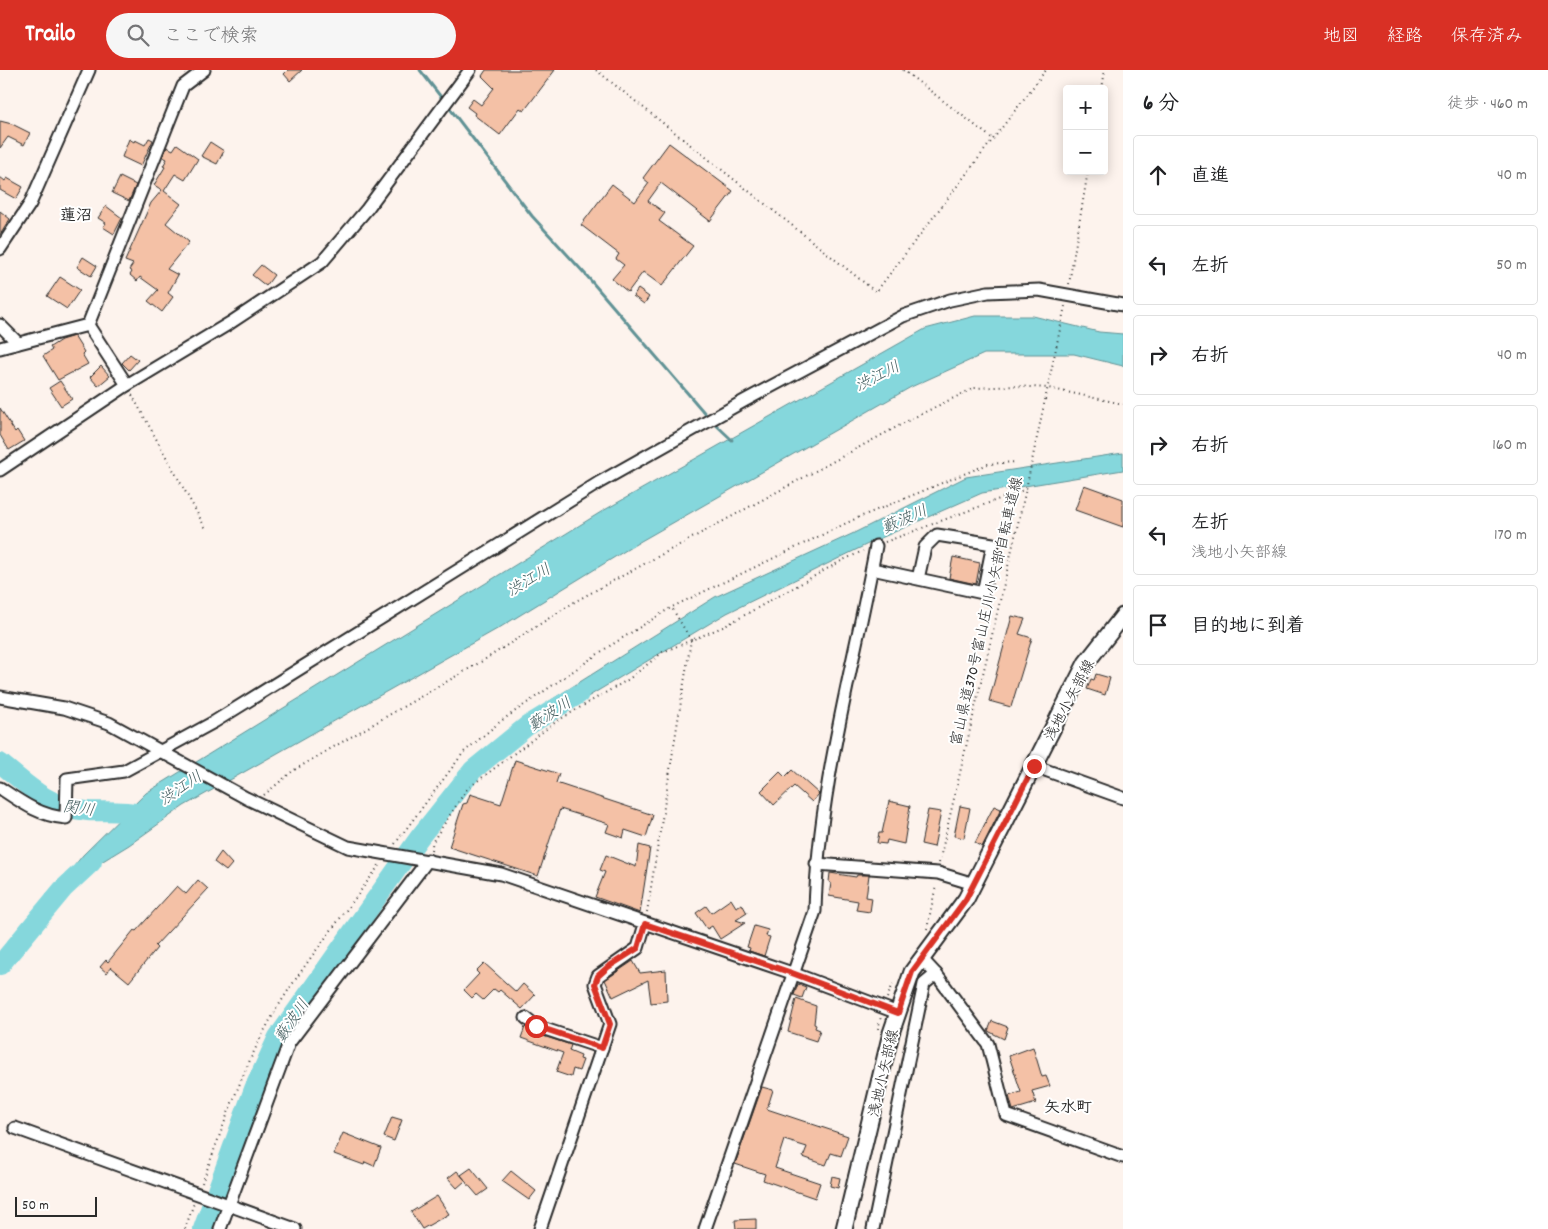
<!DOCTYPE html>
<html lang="ja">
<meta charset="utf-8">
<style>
:root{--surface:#fff;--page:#f6f6f6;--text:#202124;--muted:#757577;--line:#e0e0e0;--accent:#d93025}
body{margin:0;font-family:Dekko,"Klee One",sans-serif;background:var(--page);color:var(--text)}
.controls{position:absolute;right:15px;top:15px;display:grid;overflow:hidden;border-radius:5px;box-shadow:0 2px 12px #0003}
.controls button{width:45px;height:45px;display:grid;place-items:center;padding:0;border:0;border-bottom:1px solid var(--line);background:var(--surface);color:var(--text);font:25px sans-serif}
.scale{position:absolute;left:15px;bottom:12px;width:82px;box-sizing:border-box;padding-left:5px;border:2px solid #2b2b2b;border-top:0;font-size:14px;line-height:18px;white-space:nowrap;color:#2b2b2b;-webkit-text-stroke:4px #fff;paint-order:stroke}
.stop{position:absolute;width:15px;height:15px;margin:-11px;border:4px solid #d93025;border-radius:50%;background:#fff}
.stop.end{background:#d93025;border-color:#fff;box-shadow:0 1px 5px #0008}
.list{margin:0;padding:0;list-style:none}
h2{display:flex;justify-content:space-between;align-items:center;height:65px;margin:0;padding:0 20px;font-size:21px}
h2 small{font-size:16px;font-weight:400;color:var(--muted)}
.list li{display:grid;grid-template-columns:32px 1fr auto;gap:15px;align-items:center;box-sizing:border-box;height:80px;margin:0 10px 10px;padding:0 10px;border:1px solid var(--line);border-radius:5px}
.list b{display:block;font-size:19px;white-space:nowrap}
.list p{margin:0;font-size:16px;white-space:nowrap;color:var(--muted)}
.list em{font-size:16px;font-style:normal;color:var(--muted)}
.icon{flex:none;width:28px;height:28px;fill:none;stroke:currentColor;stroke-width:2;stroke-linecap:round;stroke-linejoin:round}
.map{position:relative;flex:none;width:1123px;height:1159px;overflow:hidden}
header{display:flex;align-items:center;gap:30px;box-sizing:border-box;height:70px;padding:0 25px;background:var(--accent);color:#fff}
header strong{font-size:24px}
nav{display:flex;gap:28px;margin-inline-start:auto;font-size:18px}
.search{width:350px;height:45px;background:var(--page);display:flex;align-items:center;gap:12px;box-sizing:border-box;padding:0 18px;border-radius:28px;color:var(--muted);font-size:19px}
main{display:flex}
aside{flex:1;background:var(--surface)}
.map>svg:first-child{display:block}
.water{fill:#85d7dc;stroke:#619295}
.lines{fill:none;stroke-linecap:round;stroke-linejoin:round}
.stream{stroke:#619295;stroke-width:3}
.river{stroke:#85d7dc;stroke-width:20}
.building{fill:#f4c1a6;stroke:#2b2b2b}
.minor-casing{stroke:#2b2b2b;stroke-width:15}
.major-casing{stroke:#2b2b2b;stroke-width:19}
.path{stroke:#2b2b2b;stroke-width:2;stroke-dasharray:1 4;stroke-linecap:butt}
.minor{stroke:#fff;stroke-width:11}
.major{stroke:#fff;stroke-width:15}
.route{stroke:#d93025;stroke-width:6}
.labels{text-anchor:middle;stroke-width:4;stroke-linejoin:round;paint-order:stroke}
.street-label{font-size:15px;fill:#2b2b2b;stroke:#fff}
.neighbourhood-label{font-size:16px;font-weight:bold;fill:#2b2b2b;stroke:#fff}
.water-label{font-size:16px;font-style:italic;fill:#465f60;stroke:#fff}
</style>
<header>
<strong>Trailo</strong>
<div class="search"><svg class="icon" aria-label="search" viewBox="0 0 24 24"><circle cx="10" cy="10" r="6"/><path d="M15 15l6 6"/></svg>ここで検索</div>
<nav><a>地図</a><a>経路</a><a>保存済み</a></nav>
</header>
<main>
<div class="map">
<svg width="1123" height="1159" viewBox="0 0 1123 1159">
<rect width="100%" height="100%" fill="#fdf3ed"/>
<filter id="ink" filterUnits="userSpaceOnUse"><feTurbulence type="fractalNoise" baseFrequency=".02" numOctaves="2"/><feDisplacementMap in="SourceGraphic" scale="10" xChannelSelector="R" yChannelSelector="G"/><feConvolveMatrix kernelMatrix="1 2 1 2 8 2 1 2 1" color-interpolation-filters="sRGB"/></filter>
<g filter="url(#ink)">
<!-- water -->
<g class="water">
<polygon points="975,246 1033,246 1099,262 1123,264 1123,296 1074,284 984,284 911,317 641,471 499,558 184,736 129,775 54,821 83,785 146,723 601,442 925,259"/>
<polygon points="1123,383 1123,400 982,423 872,472 727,543 561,643 548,632 715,527 854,463 966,407"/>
</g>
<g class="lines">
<!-- stream -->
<g class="stream">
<polyline points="420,0 444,31"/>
<polyline points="448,36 532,146 586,205 708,347"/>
<polyline points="713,352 732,370"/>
</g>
<!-- river -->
<g class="river">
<path d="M0,693C27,715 51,739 87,741C105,742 123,740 141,744"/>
<polyline points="0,895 63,819 92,792"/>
<polyline points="203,1159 254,1019 278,967 419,768 473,700 527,656 579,624"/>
</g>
</g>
<!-- building -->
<g class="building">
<polygon points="288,0 302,0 290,11 284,4"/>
<polygon points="486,0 555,0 524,41 520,38 500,65 474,45 475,43 467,37 473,29 481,35 494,18 482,6"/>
<polygon points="0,51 12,54 30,63 24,75 8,67 0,78"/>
<polygon points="149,68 153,70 141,96 122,87 129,69 134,72 135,70 145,75"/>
<polygon points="210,72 224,81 217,94 201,86"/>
<polygon points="669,73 733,121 710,151 661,113 648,131 665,143 659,151 693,176 662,216 643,202 628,222 612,209 624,195 616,189 619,184 581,155 612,114 635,132 649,113 643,108"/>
<polygon points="177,74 198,89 185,110 175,104 164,121 181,134 166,153 189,172 167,199 178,205 168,223 173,227 162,242 148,231 158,220 140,207 137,211 130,205 132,202 129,200 133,194 125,191 151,133 162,120 154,115 165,97 163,96 167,89 163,87 167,77 173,80"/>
<polygon points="0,107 5,111 7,108 23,117 16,129 0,120"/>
<polygon points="120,107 136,115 129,131 112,123"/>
<polygon points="106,136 122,148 114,164 103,157 106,153 98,148"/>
<polygon points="0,141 10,149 0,165"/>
<polygon points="83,187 97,196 91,206 77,197"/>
<polygon points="261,195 274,205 266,216 252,205"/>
<polygon points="60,207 80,220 67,239 47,226"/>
<polygon points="638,219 649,227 644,234 633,226"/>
<polygon points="74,266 84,282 82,284 88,294 58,310 43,286 52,280 50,277 61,270"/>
<polygon points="130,284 138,290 129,300 122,293"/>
<polygon points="101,296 110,306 98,316 90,307"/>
<polygon points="60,311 72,329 61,336 49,318"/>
<polygon points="0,338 15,362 17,360 24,371 9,380 0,365"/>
<polygon points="1084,415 1123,429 1123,457 1075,440"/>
<polygon points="953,487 980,493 976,514 949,508"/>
<polygon points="1012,546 1025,549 1019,564 1032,568 1011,637 989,631"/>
<polygon points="1096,604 1110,608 1105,625 1087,619 1091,609 1094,610"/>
<polygon points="515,690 559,704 556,713 653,745 646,767 625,760 623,768 606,762 609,754 560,739 538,806 449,777 463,734 467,733 470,724 501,734"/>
<polygon points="792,700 819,724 812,732 794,716 774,735 761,721 780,702 785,707"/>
<polygon points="889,731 910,736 904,774 887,770 886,774 877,773 879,763 882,763"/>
<polygon points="960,736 970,738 964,768 954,766"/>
<polygon points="994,736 1001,739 982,777 975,773"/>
<polygon points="928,740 941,742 934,777 921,774"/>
<polygon points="639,775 650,778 640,843 595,827 605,802 600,800 606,785 636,797"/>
<polygon points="221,782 232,794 226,801 214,792"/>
<polygon points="830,803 856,807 857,805 869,805 866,827 872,828 870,842 856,840 858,831 829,826 831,813 829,812"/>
<polygon points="198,810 208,819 155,876 157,878 129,912 111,897 107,903 100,897 106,890 108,892 134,860 136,861 177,816 186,824"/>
<polygon points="731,829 736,837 742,834 747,843 736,850 745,853 720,869 712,856 707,859 696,843 706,836 711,843"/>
<polygon points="754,856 768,860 766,866 770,867 764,886 749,881 750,878 747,877"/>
<polygon points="633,891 640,903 666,900 667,931 651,933 648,910 613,927 605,910"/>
<polygon points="484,893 516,922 523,914 535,925 522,939 500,920 498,922 494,919 483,930 476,924 472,928 464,920 479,904 476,901"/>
<polygon points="798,914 806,917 802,928 794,925"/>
<polygon points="796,929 816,936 814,954 816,955 815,958 820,960 816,971 788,962"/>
<polygon points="992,951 1008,957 1004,969 988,961"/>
<polygon points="525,957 534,963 571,975 569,981 581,986 580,989 583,990 579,1001 573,999 571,1007 556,1002 563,983 521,968"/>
<polygon points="1033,977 1042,1007 1046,1006 1050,1016 1032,1021 1036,1033 1013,1040 1009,1026 1021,1022 1009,986"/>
<polygon points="762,1017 773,1020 767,1039 848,1066 841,1086 831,1083 826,1095 803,1087 807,1077 784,1070 775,1098 820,1113 815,1128 763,1110 765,1104 735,1094"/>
<polygon points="392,1047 402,1050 394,1071 384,1067"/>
<polygon points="343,1063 381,1078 374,1096 365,1092 364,1095 334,1084"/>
<polygon points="471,1098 488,1119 478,1126 465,1111 457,1118 448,1108 457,1101 465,1110 461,1105"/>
<polygon points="511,1101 536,1121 529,1130 502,1111"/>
<polygon points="832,1106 840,1108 838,1118 830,1116"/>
<polygon points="437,1126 449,1144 422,1159 411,1142"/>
<polygon points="756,1149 756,1159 736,1159 735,1150"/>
</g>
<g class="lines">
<defs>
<g id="minor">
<polyline points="0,179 30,134 89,0"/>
<polyline points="0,255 18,273"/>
<polyline points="88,255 183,16 204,0"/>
<polyline points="88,255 127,315"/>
<polyline points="0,278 88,255"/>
<polyline points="0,400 127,315 230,253 322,192 367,139 470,0"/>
<polyline points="872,499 983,523 993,474 937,465 925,477 918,509"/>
<polyline points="0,627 64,638 109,653 246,728 348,777 501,804 792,903 898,943"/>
<polyline points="1034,696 1123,728"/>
<path d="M0,718C21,732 40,746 66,748L67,709L124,701L214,652L600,412L744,331L903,246L950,230L988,222L1039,220L1123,235"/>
<polyline points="816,794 938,803 974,814"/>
<polyline points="922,889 936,904 988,974 1006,1045 1123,1087"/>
<polyline points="526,948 536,956 602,978"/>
<polyline points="15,1058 295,1159"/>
<polyline points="220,1159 289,973 428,790"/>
<polyline points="540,1159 610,954 595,914 598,906 638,878 645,854"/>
<path d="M705,1159L815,841C818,718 854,596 876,476"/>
<polyline points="873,1159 924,914 936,904"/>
</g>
<polyline id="major" points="844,1159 891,963 912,902 966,829 1086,593 1123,546"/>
</defs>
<!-- minor casing -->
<use href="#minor" class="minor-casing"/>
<!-- major casing -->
<use href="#major" class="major-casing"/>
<!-- path -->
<g class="path">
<polyline points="596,0 876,222 1046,0"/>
<polyline points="903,0 993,69"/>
<polyline points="1102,19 1105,0"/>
<polyline points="1069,214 1088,101"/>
<polyline points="132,325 206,459"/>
<polyline points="885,472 1026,419"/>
<polyline points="264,725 294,700 484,590 576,531 915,347 974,318 1015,316 1048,318 1123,334"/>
<polyline points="395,774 464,682 501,651 605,579 672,537 855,449 988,394 1015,392"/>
<polyline points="431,780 433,771 467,719 557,651 629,609 663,582 725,556 843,490 863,481"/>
<polyline points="939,793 1026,419 1065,236"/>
<polyline points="647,842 691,570 672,538"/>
<polyline points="927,859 936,815"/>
<polyline points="887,928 893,914"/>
<polyline points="878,959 881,947"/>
<path d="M202,1113C223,1057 243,997 273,945C304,892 345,844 380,794"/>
<polyline points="185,1159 194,1133"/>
</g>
<!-- minor -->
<use href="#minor" class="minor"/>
<!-- major -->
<use href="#major" class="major"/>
</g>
</g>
<g class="lines" filter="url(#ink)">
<!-- route -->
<polyline class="route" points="536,956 602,978 610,954 595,914 598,906 608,897 638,878 645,854 792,903 898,943 912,902 966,829 1034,696"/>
</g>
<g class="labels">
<!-- street labels -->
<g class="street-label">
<text transform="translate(986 541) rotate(-77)" y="5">富山県道370号富山庄川小矢部自転車道線</text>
<text transform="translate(1069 630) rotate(-62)" y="5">浅地小矢部線</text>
<text transform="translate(883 1003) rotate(-77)" y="5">浅地小矢部線</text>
</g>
<!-- neighbourhood labels -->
<g class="neighbourhood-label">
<text x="76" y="150">蓮沼</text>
<text x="1068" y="1042">矢水町</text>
</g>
<!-- water labels -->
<g class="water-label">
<text transform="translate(877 305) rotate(-27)" y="6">渋江川</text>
<text transform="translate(904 448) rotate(-24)" y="6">藪波川</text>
<text transform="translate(528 509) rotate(-31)" y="6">渋江川</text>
<text transform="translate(549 643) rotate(-33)" y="6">藪波川</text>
<text transform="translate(180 717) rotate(-34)" y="6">渋江川</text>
<text transform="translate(79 737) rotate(8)" y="6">関川</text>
<text transform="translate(291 950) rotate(-56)" y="6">藪波川</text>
</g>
</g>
</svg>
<div class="controls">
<button>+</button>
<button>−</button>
</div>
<div class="scale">50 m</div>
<div class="stop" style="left:536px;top:956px"></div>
<div class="stop end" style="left:1034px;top:696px"></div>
</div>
<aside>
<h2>6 分<small>徒歩 · 460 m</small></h2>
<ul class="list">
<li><svg class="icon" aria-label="ahead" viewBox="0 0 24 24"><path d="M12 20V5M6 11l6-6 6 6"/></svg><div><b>直進</b></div><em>40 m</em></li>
<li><svg class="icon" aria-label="left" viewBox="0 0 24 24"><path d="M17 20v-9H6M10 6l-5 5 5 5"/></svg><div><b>左折</b></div><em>50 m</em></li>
<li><svg class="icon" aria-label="right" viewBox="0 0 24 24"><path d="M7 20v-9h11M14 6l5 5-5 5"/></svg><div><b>右折</b></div><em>40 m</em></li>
<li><svg class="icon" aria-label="right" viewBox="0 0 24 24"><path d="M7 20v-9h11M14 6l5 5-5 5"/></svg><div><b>右折</b></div><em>160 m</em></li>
<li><svg class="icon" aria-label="left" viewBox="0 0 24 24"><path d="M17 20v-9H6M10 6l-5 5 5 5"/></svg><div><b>左折</b><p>浅地小矢部線</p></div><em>170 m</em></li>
<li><svg class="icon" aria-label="arrive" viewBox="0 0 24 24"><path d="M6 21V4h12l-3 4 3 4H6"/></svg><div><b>目的地に到着</b></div></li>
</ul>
</aside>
</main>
